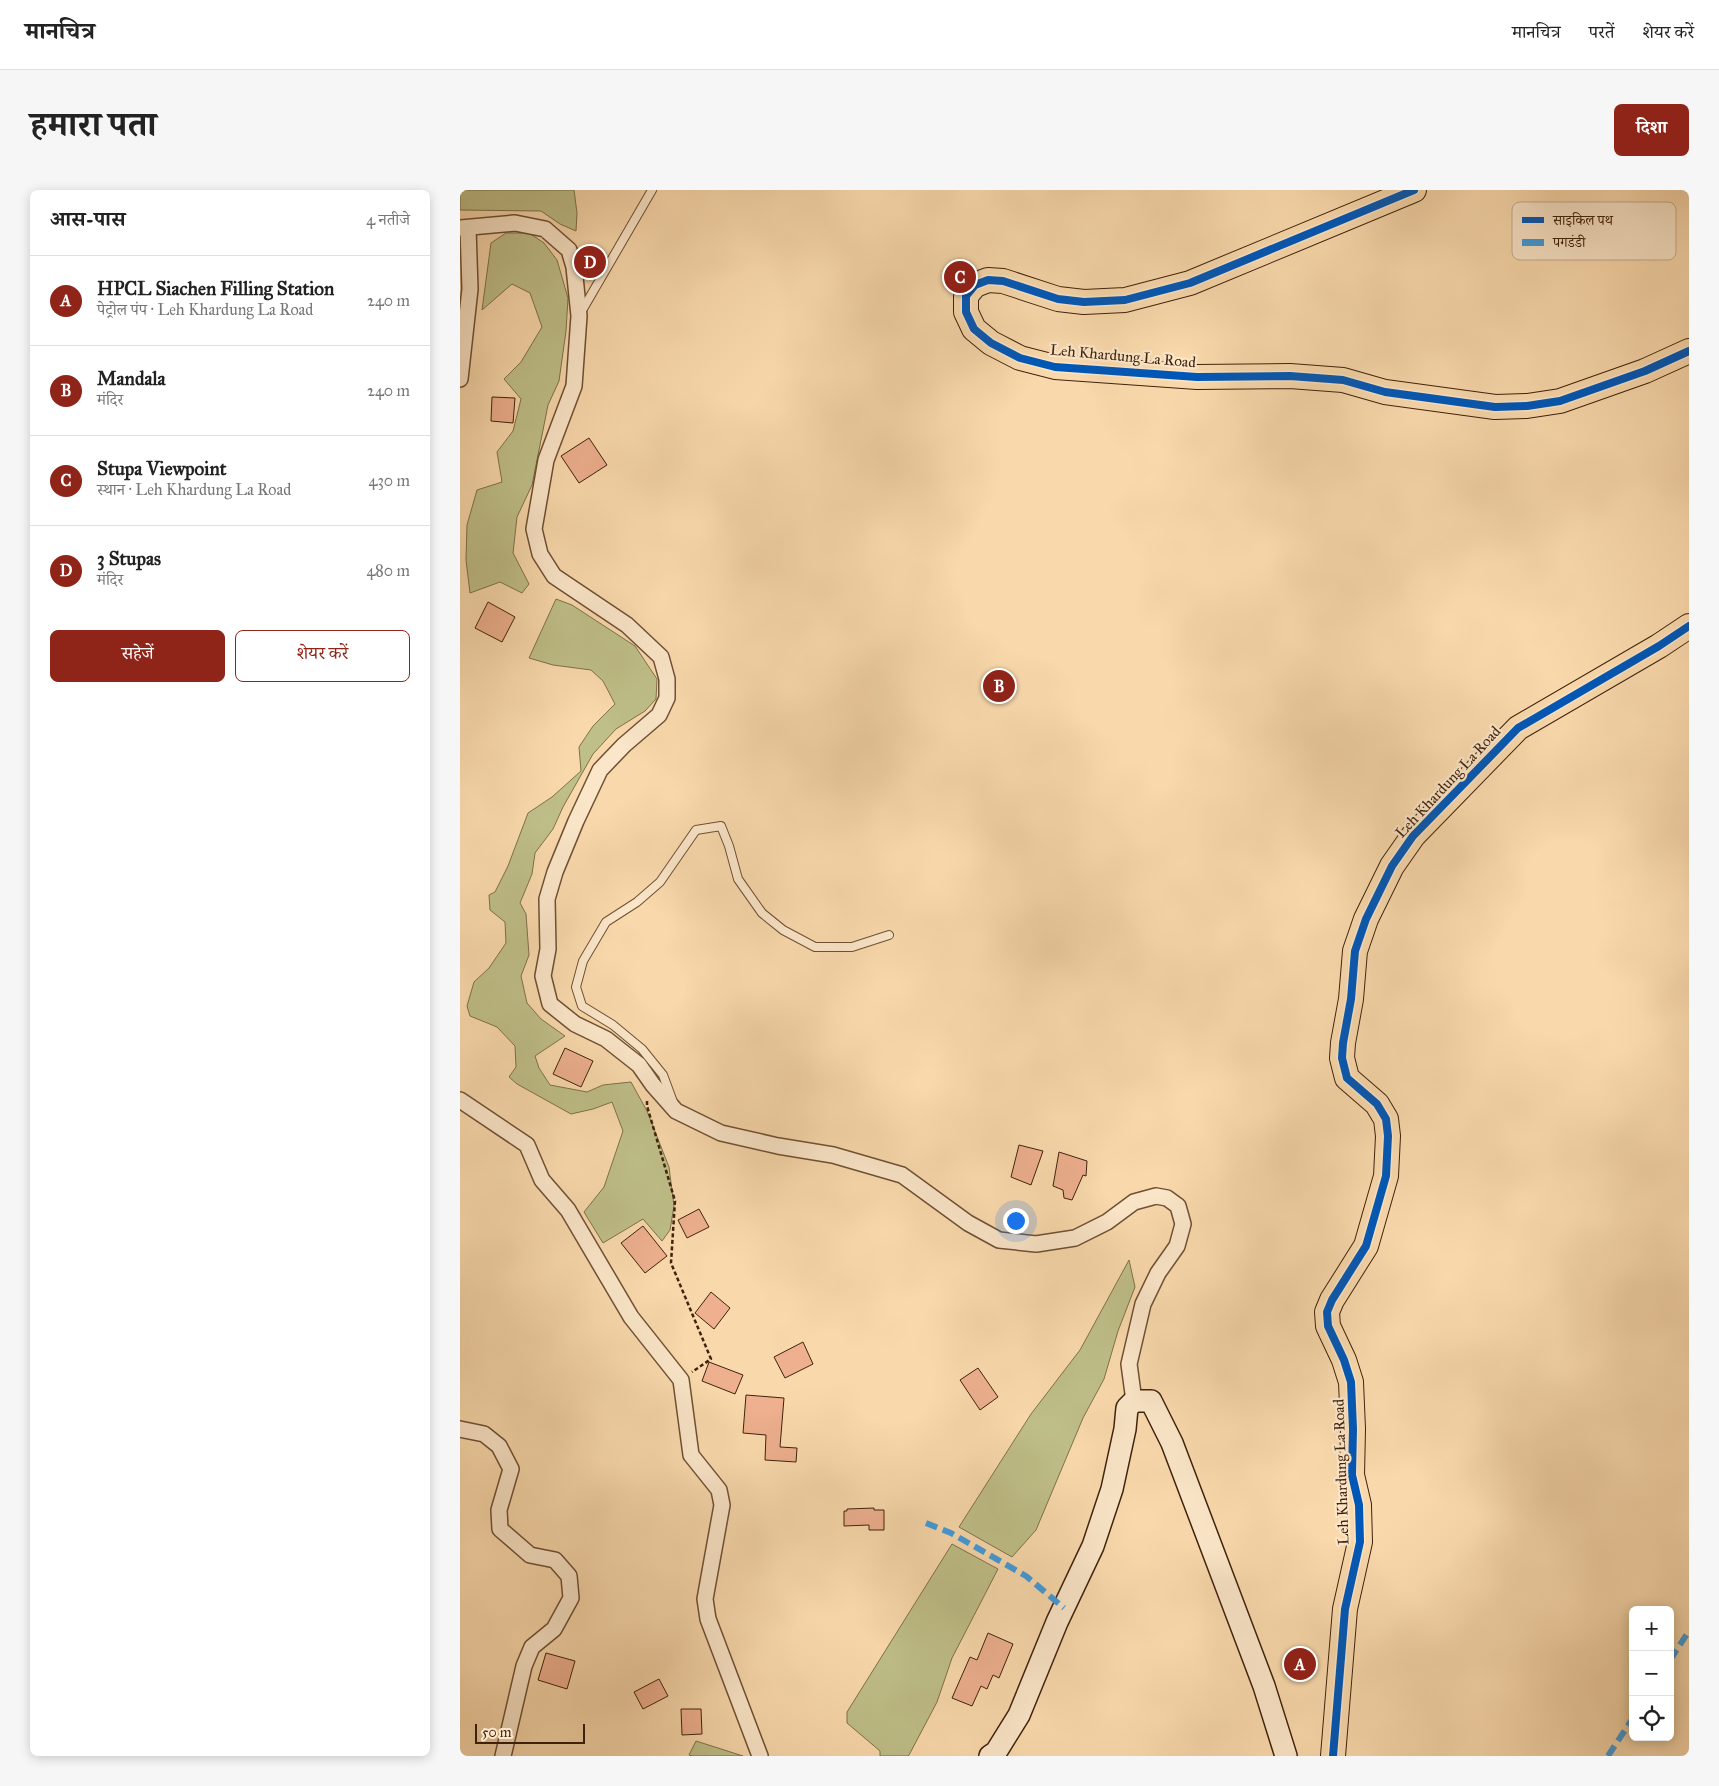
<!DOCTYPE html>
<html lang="hi">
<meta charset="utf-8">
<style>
:root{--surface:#fff;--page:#f6f6f6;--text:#222;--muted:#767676;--line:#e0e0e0;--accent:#8f2418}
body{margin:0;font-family:"IM FELL Great Primer","Noto Serif Devanagari",serif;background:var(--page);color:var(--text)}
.controls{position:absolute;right:15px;bottom:15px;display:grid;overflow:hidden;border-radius:8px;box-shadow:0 2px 12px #0003}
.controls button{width:45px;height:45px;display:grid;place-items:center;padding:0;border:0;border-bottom:1px solid var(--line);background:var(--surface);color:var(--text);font:25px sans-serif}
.scale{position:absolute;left:15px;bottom:12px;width:110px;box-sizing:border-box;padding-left:5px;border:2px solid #3f220c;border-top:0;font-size:14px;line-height:18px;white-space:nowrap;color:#3f220c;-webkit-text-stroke:4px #fbe6c9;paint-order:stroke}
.you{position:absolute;left:555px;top:1030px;width:18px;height:18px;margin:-12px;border:4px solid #fff;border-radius:50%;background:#1a73e8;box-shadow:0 0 0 8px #1a73e833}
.badge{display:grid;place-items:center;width:32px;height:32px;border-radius:50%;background:var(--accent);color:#fff;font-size:16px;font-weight:700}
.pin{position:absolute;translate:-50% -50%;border:2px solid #fff;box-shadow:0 1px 5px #0006}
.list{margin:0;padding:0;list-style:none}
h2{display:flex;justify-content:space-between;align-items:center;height:65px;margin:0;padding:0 20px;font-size:21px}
h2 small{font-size:16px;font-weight:400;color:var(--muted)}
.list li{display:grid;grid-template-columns:32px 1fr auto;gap:15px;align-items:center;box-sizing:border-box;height:90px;padding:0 20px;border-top:1px solid var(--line)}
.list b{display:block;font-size:19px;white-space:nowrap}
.list p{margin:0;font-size:16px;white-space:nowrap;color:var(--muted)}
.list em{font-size:16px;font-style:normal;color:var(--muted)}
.actions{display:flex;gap:10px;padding:15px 20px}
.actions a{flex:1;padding:11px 0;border:1px solid var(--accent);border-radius:8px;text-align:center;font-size:18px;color:var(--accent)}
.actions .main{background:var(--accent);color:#fff}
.icon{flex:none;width:28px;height:28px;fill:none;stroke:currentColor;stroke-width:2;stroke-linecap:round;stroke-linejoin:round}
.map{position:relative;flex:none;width:1229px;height:1566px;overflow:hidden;border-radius:8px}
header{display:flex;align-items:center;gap:30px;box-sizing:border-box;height:70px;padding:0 25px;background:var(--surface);border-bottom:1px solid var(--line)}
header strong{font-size:24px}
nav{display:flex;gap:28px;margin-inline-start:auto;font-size:18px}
.intro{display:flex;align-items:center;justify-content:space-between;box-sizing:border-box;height:120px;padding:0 30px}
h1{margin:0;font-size:35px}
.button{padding:12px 22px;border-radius:8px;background:var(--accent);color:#fff;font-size:18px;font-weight:700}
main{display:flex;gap:30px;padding:0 30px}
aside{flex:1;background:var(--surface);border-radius:8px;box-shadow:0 2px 12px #0003}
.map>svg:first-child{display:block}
.green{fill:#bfbf89;stroke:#7f704a}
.building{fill:#eeb08f;stroke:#3f220c}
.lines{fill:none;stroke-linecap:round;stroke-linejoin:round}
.lane-casing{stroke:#6e5034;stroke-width:10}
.street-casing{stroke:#6e5034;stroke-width:18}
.secondary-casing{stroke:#3f220c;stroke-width:24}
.primary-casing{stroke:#3f220c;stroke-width:26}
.path{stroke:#3f220c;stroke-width:2.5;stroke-dasharray:4 2.5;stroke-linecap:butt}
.lane{stroke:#fbe6c9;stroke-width:8}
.street{stroke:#fbe6c9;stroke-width:15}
.secondary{stroke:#fbe6c9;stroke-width:21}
.primary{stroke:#f9d9ac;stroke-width:24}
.quiet{stroke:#3f9cde;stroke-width:6;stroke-dasharray:12 6;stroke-linecap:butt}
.cycleway-casing{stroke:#fbe6c9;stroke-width:11}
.cycleway{stroke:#0057b8;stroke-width:8}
.labels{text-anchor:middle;stroke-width:4.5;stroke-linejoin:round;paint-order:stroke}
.street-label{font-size:15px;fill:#3f220c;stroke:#fbe6c9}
.key{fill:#fbe6c9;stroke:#c3ab90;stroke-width:1}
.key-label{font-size:14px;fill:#3f220c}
</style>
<header>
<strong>मानचित्र</strong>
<nav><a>मानचित्र</a><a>परतें</a><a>शेयर करें</a></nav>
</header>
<div class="intro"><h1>हमारा पता</h1><a class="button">दिशा</a></div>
<main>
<aside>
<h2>आस-पास<small>4 नतीजे</small></h2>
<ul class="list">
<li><span class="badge">A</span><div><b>HPCL Siachen Filling Station</b><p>पेट्रोल पंप · Leh Khardung La Road</p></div><em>240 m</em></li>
<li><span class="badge">B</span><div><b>Mandala</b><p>मंदिर</p></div><em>240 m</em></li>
<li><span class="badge">C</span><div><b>Stupa Viewpoint</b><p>स्थान · Leh Khardung La Road</p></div><em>430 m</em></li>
<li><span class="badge">D</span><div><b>3 Stupas</b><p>मंदिर</p></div><em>480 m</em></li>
</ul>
<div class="actions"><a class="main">सहेजें</a><a>शेयर करें</a></div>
</aside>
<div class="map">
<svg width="1229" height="1566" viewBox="0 0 1229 1566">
<rect width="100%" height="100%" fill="#f9d9ac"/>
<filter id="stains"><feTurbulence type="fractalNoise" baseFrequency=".004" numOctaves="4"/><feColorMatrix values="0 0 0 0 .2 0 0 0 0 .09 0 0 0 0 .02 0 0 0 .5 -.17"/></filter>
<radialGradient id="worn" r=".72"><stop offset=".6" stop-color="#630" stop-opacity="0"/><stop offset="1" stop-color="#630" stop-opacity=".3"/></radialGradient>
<!-- green -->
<g class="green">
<polygon points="0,0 114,0 117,23 116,41 100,34 81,21 0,20"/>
<polygon points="46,43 69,43 84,53 97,70 108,108 106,141 99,191 88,215 72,295 57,327 53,363 69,394 62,403 40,392 10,403 6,370 7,335 17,300 42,292 37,262 53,241 61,209 44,189 61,172 82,137 70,103 52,94 22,120 31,53"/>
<polygon points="96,409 112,415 175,456 197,489 196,509 185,521 156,539 133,564 103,617 93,639 75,663 72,684 60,713 66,724 69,765 61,786 67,813 81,829 105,846 75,866 79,878 90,895 127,902 143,895 171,892 187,921 209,977 214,1016 210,1040 202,1051 183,1029 143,1053 124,1022 144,997 163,941 152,912 133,919 111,924 57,894 49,887 56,877 55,856 37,837 10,826 7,816 14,792 29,778 46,753 45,732 30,720 29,705 35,702 48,676 68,623 92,607 121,581 119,557 133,536 155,514 143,491 131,480 93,475 69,468"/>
<polygon points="669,1070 675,1097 658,1141 644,1189 623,1228 576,1340 552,1367 499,1337 571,1224 620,1160"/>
<polygon points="492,1354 538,1379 492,1468 477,1512 449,1565 448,1566 420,1566 420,1561 387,1533 387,1522"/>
<polygon points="236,1551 283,1566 232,1566 229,1565"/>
</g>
<!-- building -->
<g class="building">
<polygon points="32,207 55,208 53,233 31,231"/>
<polygon points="129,248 147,275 119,293 101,266"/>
<polygon points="28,412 55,427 42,452 15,438"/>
<polygon points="105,858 133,871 121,897 93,884"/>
<polygon points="559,955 583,961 571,995 551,987"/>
<polygon points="599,962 627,971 626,986 623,985 612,1010 604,1008 603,1000 593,996"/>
<polygon points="239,1019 249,1037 227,1048 218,1030"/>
<polygon points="183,1036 207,1066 185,1083 161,1053"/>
<polygon points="251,1102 270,1118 254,1139 235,1123"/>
<polygon points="343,1152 353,1174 325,1188 314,1167"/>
<polygon points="249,1172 283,1185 275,1204 242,1191"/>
<polygon points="518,1178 538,1207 520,1220 500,1190"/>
<polygon points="286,1205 324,1208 320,1257 337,1258 336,1272 305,1270 306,1245 283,1243"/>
<polygon points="414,1318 414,1320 424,1320 424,1340 409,1340 409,1335 384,1336 384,1321 387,1321 387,1319"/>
<polygon points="528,1443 553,1454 539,1488 533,1485 527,1499 521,1496 512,1516 492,1508 510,1467 517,1470"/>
<polygon points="86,1463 115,1471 107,1499 78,1490"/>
<polygon points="199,1489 208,1506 183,1519 174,1502"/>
<polygon points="221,1519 241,1519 242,1544 222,1545"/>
</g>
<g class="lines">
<defs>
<g id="lane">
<polyline points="120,124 192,0"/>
<polyline points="213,912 203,885 182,859 153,835 122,816 116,797 123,771 146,732 177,712 200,692 236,640 261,636 269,656 278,689 302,723 323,740 355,757 392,757 429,745"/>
</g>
<g id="street">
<polyline points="0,38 55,33 85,39 109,60 114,77 119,126 114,196 86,270 74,339 80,364 94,386 167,435 201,467 207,489 207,508 199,525 164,555 140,580 116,631 95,682 87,709 88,759 83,786 90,814 115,834 146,849 179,875 193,895 216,921 261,943 318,956 373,965 442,985 508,1033 539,1050 576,1054 615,1048 647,1032 674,1012 696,1006 707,1008 718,1016 723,1034 717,1056 698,1083 683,1114 669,1174 674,1211"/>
<polyline points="0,189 10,99 8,38"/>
<polyline points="0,910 67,955 82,990 108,1020 171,1127 221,1190 231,1265 259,1300 262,1315 245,1409 248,1429 300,1566"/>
<polyline points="0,1239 24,1244 39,1256 51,1279 39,1320 40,1339 70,1365 95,1370 109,1386 111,1408 94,1439 72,1457 64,1476 43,1566"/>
</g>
<polyline id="secondary" points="530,1566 536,1562 559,1525 597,1432 633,1356 652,1299 665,1239 667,1218 674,1211 691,1211 712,1253 804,1496 826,1566"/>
<g id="primary">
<polyline points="954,0 730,93 665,110 624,112 598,109 543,91 528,90 515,95 506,106 506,122 514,139 531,153 560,168 595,177 737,187 830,186 883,190 925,202 1035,217 1067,216 1100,211 1185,181 1229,161"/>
<polyline points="873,1566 885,1419 900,1352 899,1315 892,1285 893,1239 891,1192 884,1170 868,1136 867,1122 872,1110 906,1056 926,986 928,946 926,929 917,914 887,888 882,868 883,853 891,809 895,761 906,729 932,676 953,646 1058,538 1199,456 1229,436"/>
</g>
</defs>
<!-- lane casing -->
<use href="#lane" class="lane-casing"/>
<!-- street casing -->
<use href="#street" class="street-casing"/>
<!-- secondary casing -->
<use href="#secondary" class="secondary-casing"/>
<!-- primary casing -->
<use href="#primary" class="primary-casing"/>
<!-- path -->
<polyline class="path" points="187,911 187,916 215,1011 211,1073 251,1169 232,1182"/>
<!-- lane -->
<use href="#lane" class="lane"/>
<!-- street -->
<use href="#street" class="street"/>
<!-- secondary -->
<use href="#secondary" class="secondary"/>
<!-- primary -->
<use href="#primary" class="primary"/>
<!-- quiet -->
<g class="quiet">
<polyline points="466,1333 491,1343 566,1386 604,1418"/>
<polyline points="1210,1470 1229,1441"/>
<polyline points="1148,1566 1173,1528"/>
</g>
<defs>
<g id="cycleway">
<polyline points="954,0 730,93 665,110 624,112 598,109 543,91 528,90 515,95 506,106 506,122 514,139 531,153 560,168 595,177 737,187 830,186 883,190 925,202 1035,217 1067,216 1100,211 1185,181 1229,161"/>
<polyline points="873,1566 885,1419 900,1352 899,1315 892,1285 893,1239 891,1192 884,1170 868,1136 867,1122 872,1110 906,1056 926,986 928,946 926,929 917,914 887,888 882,868 883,853 891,809 895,761 906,729 932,676 953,646 1058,538 1199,456 1229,436"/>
</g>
</defs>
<!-- cycleway casing -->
<use href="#cycleway" class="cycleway-casing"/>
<!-- cycleway -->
<use href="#cycleway" class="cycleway"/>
</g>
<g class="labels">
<!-- street labels -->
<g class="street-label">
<text transform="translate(663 166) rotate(5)" y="5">Leh Khardung La Road</text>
<text transform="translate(988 592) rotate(-47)" y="5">Leh Khardung La Road</text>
<text transform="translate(881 1282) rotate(-92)" y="5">Leh Khardung La Road</text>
</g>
</g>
<!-- legend -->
<rect x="1052" y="12" width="164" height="58" rx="8" class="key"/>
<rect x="1062" y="27" width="22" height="6" fill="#0057b8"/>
<rect x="1062" y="49" width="22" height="7" fill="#3f9cde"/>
<g class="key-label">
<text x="1093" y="35">साइकिल पथ</text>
<text x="1093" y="57">पगडंडी</text>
</g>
<rect width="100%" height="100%" filter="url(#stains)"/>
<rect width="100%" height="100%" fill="url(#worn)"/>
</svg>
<div class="controls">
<button>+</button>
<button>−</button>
<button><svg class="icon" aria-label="locate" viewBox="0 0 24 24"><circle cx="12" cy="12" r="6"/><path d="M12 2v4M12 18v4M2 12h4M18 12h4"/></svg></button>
</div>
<div class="scale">50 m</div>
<div class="you"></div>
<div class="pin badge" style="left:840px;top:1474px">A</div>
<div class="pin badge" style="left:539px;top:496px">B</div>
<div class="pin badge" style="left:500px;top:87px">C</div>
<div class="pin badge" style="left:130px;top:72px">D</div>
</div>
</main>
